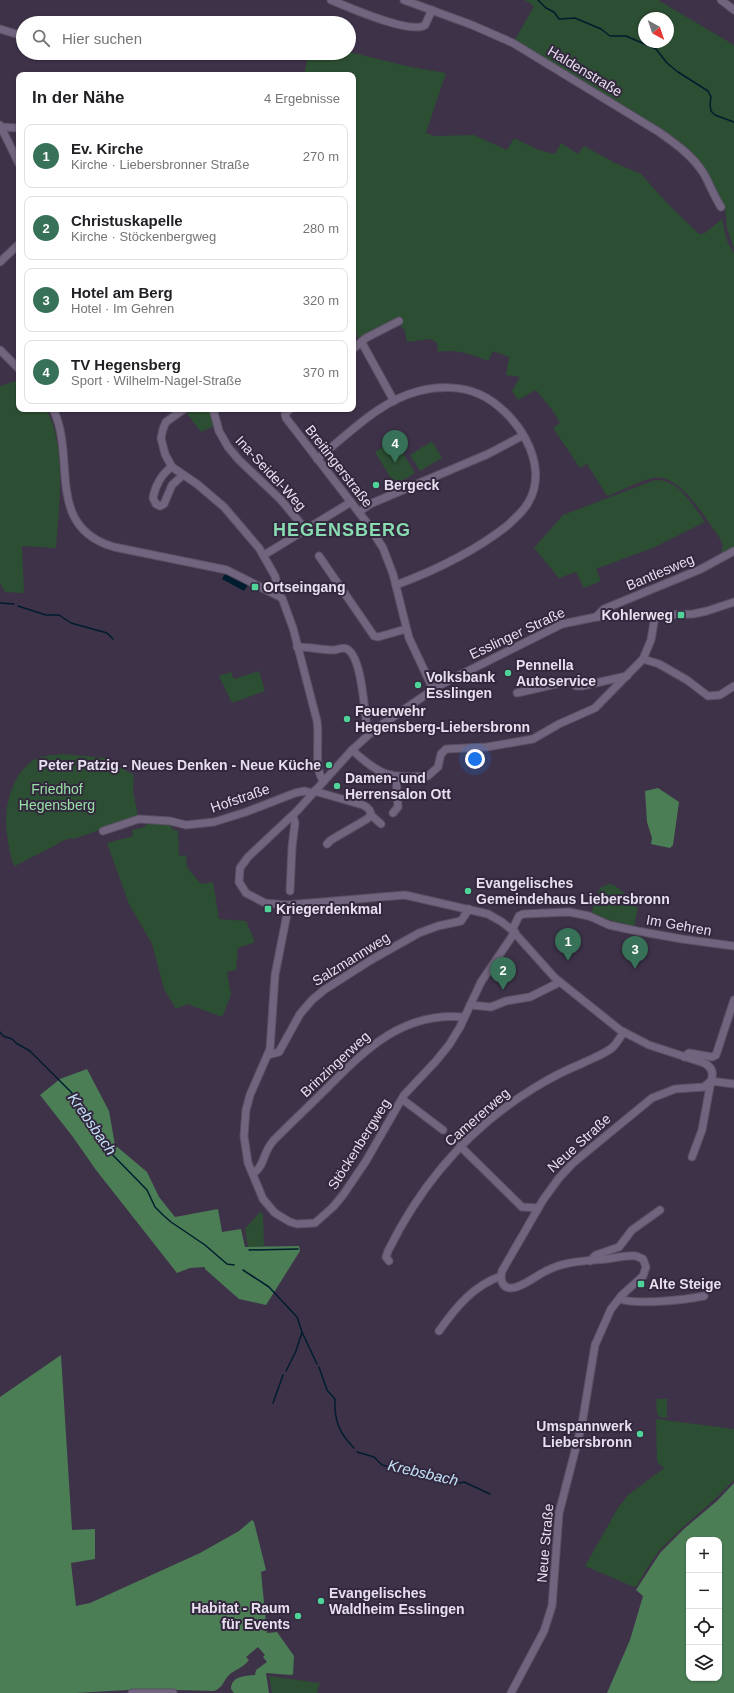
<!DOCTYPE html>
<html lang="de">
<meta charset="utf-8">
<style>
:root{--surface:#fff;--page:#f6f6f6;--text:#202124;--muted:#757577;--line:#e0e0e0;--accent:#367158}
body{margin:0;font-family:Helvetica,sans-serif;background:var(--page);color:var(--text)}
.controls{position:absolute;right:12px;bottom:12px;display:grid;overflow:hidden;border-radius:8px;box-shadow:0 1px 3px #0004}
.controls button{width:36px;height:36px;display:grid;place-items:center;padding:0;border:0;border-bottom:1px solid var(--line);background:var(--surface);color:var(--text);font:20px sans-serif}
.compass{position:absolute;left:638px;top:12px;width:36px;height:36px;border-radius:50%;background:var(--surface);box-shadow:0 1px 3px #0004;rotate:140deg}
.you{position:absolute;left:475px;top:759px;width:14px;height:14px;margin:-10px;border:3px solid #fff;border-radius:50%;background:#1a73e8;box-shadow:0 0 0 6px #1a73e833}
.badge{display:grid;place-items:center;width:26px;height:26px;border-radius:50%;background:var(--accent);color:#fff;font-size:13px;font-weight:700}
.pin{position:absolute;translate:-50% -33px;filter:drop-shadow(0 1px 2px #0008)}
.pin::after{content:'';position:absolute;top:21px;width:14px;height:12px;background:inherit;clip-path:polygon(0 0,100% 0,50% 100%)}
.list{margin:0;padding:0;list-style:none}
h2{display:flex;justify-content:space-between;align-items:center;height:52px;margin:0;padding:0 16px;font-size:17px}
h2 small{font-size:13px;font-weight:400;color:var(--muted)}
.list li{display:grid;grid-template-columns:26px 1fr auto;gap:12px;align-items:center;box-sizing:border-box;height:64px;margin:0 8px 8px;padding:0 8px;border:1px solid var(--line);border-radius:8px}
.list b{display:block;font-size:15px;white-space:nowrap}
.list p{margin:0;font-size:13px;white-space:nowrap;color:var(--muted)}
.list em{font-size:13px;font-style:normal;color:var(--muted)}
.icon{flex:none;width:22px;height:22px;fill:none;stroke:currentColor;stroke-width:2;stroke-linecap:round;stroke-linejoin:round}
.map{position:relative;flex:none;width:734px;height:1693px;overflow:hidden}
.search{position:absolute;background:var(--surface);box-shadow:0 1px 3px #0004;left:16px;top:16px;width:340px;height:44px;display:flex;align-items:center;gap:10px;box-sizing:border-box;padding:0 14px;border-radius:22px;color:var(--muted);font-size:15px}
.panel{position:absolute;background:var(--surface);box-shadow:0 1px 3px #0004;left:16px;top:72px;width:340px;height:340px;border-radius:8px}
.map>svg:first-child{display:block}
.green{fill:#2c4e32;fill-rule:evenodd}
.forest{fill:#4c7e55;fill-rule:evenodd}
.water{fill:#001d2f}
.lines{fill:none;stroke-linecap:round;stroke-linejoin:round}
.stream{stroke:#001d2f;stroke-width:1.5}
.minor-casing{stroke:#5a5064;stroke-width:9}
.minor{stroke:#71647e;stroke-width:7}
.poi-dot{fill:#50d398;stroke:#33283e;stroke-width:1.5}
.labels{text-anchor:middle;stroke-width:4;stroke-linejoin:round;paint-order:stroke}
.street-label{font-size:14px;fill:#e6dfee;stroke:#33283e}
.poi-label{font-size:14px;font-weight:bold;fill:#e6dfee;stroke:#33283e;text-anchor:start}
.park-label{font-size:14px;fill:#96e0a3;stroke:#33283e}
.water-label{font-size:15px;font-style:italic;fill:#c3e3f9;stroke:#33283e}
.district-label{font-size:18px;font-weight:bold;letter-spacing:1px;fill:#89dbb1;stroke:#33283e}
</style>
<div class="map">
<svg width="734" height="1693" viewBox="0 0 734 1693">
<rect width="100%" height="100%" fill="#3e3249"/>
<!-- green -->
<g class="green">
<path d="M525,0H658L734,45V248L727,229L725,208L695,157L688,150L660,129L515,40L534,6ZM644,18H668V42H644Z"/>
<path d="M349,52L411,67L446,73L426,133L435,136L474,135L507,150L514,138L539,150L555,154L561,143L578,154L584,146L615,163L641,174L667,203L699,234L705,233L722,219L727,241L734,253V549L721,554L723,545L719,537C705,518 680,473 653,478C638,481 622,491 607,496L587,464L580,468L553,428L560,423L553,411L536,390L518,400L512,391L520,377L506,375L509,357L493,351L488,361C469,354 458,349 438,352L437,343L431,339L407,342L404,328L401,327L400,323L359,341L353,323V75H304L309,53Z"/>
<path d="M19,380V409H46C67,444 59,508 56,548L22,546L24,593L5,592L0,583V386Z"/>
<polygon points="187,409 211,409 214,426 201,432 185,411"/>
<polygon points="395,440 415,473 395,485 375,452"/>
<polygon points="432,441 442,458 420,471 410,455"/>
<path d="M655,480C678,478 693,505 705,522L655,547L596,569L601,581L584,588L576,572L559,578L534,548L563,515Z"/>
<polygon points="259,671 265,691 232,703 219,676 231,672 234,679"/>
<path d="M64,754L104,758L134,775L133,791L138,816L74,839L70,838L60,842L56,845L15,866L12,861C9,847 6,834 6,821C6,800 15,771 34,760C43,755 54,755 64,754Z"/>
<polygon points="149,822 171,825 172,829 178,831 179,856 186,855 187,867 201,884 213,882 219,919 246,921 255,942 238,948 236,970 227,972 231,995 222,1017 187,1004 176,1009 164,989 152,944 129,904 107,843 133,836 132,830 145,827 145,825 149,824"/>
<polygon points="609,884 614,885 625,894 623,904 638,907 634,927 610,920 591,913 600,888"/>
<polygon points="261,1211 263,1215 264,1246 248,1247 245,1229"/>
<polygon points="656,1399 667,1399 667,1418 660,1417 657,1414"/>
<polygon points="656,1419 734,1429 734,1480 715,1499 683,1527 659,1551 647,1568 637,1586 634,1587 585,1566 618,1508 628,1495 664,1468 657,1462"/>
<polygon points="269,1676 320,1683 317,1693 272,1693"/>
</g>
<!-- forest -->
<g class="forest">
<polygon points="658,788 679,802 673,845 670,848 651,844 652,838 647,822 645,791"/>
<polygon points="87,1069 109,1111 115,1145 147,1172 159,1197 175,1217 218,1209 222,1232 241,1229 245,1247 299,1246 300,1251 266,1305 239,1299 205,1269 205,1267 190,1268 177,1273 96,1170 73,1137 40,1095 60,1079"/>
<path d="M61,1355L72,1530L95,1529V1559L71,1563L76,1606L90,1603L200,1553L239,1531L252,1520L254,1522L266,1570L261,1572L267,1633L277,1632L294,1656L293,1674L291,1675L266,1673L269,1693H234L231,1689C231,1676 245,1676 255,1675L256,1670L267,1662L263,1657L265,1655L258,1647L246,1657L249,1660C242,1669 235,1669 229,1675C223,1681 223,1688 214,1691L145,1689L76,1693H0V1397Z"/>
<path d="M734,1483V1693H607L630,1640L643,1596L636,1590L660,1553L685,1528L717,1501ZM689,1540H719V1678H689Z"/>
</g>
<!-- water -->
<polygon class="water" points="225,574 248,585 244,591 222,579"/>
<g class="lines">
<!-- stream -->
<g class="stream">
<polyline points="538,0 546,8 554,12 559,19 575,18 601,29 610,36 626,36 656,49 667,63 678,72 708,91 711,97 710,104 711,111 715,115 734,122"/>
<polyline points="0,603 14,604"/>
<polyline points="18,606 46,615 59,615 71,623 107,633 113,639"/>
<polyline points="0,1032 3,1036 12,1039 16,1043 30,1051 71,1092 95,1123 104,1146 147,1190 155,1207 163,1215 171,1222 205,1245 227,1264 234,1265"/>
<polyline points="249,1250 298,1249"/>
<polyline points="243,1270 269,1287 297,1317 302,1332 317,1364"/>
<path d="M319,1367L327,1390L335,1399C334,1420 339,1433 354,1448"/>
<polyline points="286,1371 296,1351 302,1332"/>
<polyline points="273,1403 283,1375"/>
<polyline points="357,1452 374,1457 382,1465 402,1470 444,1478 460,1483 464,1482 490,1494"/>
</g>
<defs>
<g id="minor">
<path d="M331,0C348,7 411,35 425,25L432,10"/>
<path d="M404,0L472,25L513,43L659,132C676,144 693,156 704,174C710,185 714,196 721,207"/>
<polyline points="721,0 734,10"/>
<polyline points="0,29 23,36"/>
<polyline points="0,125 19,164"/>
<polyline points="0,127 19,128"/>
<polyline points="0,262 19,244"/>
<polyline points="362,343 394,401"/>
<polyline points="353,349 366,338 399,321"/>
<polyline points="0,350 19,369"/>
<path d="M53,409C77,457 44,527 114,547L227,570L282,598L293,628L317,721C320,737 313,771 324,781"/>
<polyline points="184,409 166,422 163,429 161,438 165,454 172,467 197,484 224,507 259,548 275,576 277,585 275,593"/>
<polyline points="213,409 219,431 228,447 239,460 281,500 306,530"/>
<polyline points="290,409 285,414 286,418 367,523 383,548 393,574 409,638 433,689"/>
<path d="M317,459C349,434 379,401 419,391C438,386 461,386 479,394C515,410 552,464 528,503C523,512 515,518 508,525C474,552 436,570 396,585"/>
<path d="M172,467C162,473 155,486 153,498L156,504L160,506L164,504L172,485L183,475"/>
<polyline points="359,512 370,504 488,454 522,436"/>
<polyline points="264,555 351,502"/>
<polyline points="319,556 374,636 378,637 406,629"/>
<polyline points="596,617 604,609 701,569 734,551"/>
<path d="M297,647C310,647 322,650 335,650C338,649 344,647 347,649C362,657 364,710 367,726L371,733"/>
<polyline points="643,659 659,664 687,680 708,696 720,695 734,686"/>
<polyline points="517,693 569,681 575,682 576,686 582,686 627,676"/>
<path d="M352,750C382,777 389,778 428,776L438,767L441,754L446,749L487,747L533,739L559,724L595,708L643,659L651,640L655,616"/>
<path d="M314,791L363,805C367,807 371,810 371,815L367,819L331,840L327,844"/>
<polyline points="393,813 398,807 396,777"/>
<polyline points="371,815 381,824"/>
<polyline points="103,831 139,819 170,821 186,825 214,822 246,812 295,793 305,791 312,793"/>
<polyline points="290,891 292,847 295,823 293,816"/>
<polyline points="286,905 287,914 275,975 270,1049 250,1095 246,1110 244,1136 248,1163 263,1199 275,1213 290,1222 297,1224 315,1223 333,1207 343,1195 366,1161 404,1095 436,1061 449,1045 460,1027 481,982 515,932"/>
<polyline points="512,930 519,916 523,914 569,912 589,916 609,925 637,931 682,939 734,946"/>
<polyline points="470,1005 491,1007 506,1001 530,997 560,982"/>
<polyline points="268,1055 279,1052 300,1014 312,1000 324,990 371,960 419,933 438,926 461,921 469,909"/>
<polyline points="684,1057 689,1053 712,1057 716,1055 734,1000"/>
<polyline points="711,1081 734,1084"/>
<polyline points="402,1099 443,1130"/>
<polyline points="460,1146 522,1207 538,1208"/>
<polyline points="692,1157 702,1130 711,1081"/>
<path d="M253,1174C266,1164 262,1153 274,1140C291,1123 309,1106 326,1089C366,1049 402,1012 463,1017"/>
<path d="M389,1261L386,1257L388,1251C421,1184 470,1127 534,1088C550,1078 566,1070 583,1063C593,1058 605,1054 613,1047C617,1043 620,1037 624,1032"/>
<polyline points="590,1261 596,1255 619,1247 632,1230 660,1210"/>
<path d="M619,1299C638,1305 684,1300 704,1296"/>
<path d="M439,1331C456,1307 473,1286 501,1276"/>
<polyline points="132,1693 173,1693"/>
<path d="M511,1693L544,1631L552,1606L559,1513L582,1424L595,1345L611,1309L622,1295L643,1276L646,1267L643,1259L636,1256C626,1255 616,1258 606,1259C585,1261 564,1261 546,1271C537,1275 520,1289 510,1288C501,1287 500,1278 502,1271L543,1200L559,1178L573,1163L652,1098L675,1089L704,1087L711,1081C714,1073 712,1067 704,1063L649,1045L620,1030L555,978L512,930L502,922L488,914L405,895L286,905L265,903L246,893L239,882L240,868L248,857L297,811L352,750L374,730L440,685L562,624L596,617L693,614L707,611L734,602"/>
</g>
</defs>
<!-- minor casing -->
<use href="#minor" class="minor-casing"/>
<!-- minor -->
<use href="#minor" class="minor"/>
</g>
<!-- markers -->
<g class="poi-dot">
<circle cx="376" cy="485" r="4"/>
<rect x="251" y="583" width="8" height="8" rx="2"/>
<rect x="677" y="611" width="8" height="8" rx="2"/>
<circle cx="508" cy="673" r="4"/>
<circle cx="418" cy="685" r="4"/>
<circle cx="347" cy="719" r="4"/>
<circle cx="329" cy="765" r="4"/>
<circle cx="337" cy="786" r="4"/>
<circle cx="468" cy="891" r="4"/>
<rect x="264" y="905" width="8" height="8" rx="2"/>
<rect x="637" y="1280" width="8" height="8" rx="2"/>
<circle cx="640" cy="1434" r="4"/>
<circle cx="321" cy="1601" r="4"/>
<circle cx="298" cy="1616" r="4"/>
</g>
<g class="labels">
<!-- street labels -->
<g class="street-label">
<text transform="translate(585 71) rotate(31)" y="5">Haldenstraße</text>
<text transform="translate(339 466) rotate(52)" y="5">Breitingerstraße</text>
<text transform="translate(271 473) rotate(47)" y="5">Ina-Seidel-Weg</text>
<text transform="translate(660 572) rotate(-23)" y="5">Bantlesweg</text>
<text transform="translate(517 633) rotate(-25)" y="5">Esslinger Straße</text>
<text transform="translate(240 798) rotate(-19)" y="5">Hofstraße</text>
<text transform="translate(679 925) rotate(10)" y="5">Im Gehren</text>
<text transform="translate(351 959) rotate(-32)" y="5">Salzmannweg</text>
<text transform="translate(335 1064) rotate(-43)" y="5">Brinzingerweg</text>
<text transform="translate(477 1117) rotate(-41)" y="5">Camererweg</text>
<text transform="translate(579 1143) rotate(-42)" y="5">Neue Straße</text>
<text transform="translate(359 1144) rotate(-58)" y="5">Stöckenbergweg</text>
<text transform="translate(545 1543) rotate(-85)" y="5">Neue Straße</text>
</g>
<!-- poi labels -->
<g class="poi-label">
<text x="384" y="490">Bergeck</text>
<text x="263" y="592">Ortseingang</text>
<text x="673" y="620" text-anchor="end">Kohlerweg</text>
<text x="516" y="670">Pennella<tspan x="516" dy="16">Autoservice</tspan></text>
<text x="426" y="682">Volksbank<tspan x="426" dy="16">Esslingen</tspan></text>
<text x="355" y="716">Feuerwehr<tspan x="355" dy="16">Hegensberg-Liebersbronn</tspan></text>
<text x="321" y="770" text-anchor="end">Peter Patzig - Neues Denken - Neue Küche</text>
<text x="345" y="783">Damen- und<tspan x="345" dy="16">Herrensalon Ott</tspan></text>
<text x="476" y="888">Evangelisches<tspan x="476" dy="16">Gemeindehaus Liebersbronn</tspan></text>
<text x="276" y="914">Kriegerdenkmal</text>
<text x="649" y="1289">Alte Steige</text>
<text x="632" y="1431" text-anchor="end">Umspannwerk<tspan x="632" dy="16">Liebersbronn</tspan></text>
<text x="329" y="1598">Evangelisches<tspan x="329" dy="16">Waldheim Esslingen</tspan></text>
<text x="290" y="1613" text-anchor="end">Habitat - Raum<tspan x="290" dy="16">für Events</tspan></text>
</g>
<!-- park labels -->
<g class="park-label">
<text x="57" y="794">Friedhof<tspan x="57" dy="16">Hegensberg</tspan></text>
</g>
<!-- water labels -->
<g class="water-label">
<text transform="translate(92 1124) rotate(55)" y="5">Krebsbach</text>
<text transform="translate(423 1473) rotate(13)" y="5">Krebsbach</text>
</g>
<!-- district labels -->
<g class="district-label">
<text x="342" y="536">HEGENSBERG</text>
</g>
</g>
</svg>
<div class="controls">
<button>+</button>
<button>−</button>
<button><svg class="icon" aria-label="locate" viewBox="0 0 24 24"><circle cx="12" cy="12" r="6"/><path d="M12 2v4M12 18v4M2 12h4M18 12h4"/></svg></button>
<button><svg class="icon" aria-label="layers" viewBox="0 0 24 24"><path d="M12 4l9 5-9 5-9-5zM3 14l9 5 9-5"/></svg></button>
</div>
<svg class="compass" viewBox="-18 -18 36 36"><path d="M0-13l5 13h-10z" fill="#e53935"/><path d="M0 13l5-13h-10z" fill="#757577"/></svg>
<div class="you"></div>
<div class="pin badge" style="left:568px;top:961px">1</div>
<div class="pin badge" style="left:503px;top:990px">2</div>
<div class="pin badge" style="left:635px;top:969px">3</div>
<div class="pin badge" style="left:395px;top:463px">4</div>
<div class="search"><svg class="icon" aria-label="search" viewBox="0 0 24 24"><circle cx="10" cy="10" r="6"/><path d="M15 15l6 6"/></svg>Hier suchen</div>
<section class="panel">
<h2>In der Nähe<small>4 Ergebnisse</small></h2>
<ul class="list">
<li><span class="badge">1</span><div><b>Ev. Kirche</b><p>Kirche · Liebersbronner Straße</p></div><em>270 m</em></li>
<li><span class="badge">2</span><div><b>Christuskapelle</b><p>Kirche · Stöckenbergweg</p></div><em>280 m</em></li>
<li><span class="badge">3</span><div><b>Hotel am Berg</b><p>Hotel · Im Gehren</p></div><em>320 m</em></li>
<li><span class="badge">4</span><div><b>TV Hegensberg</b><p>Sport · Wilhelm-Nagel-Straße</p></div><em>370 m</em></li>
</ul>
</section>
</div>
